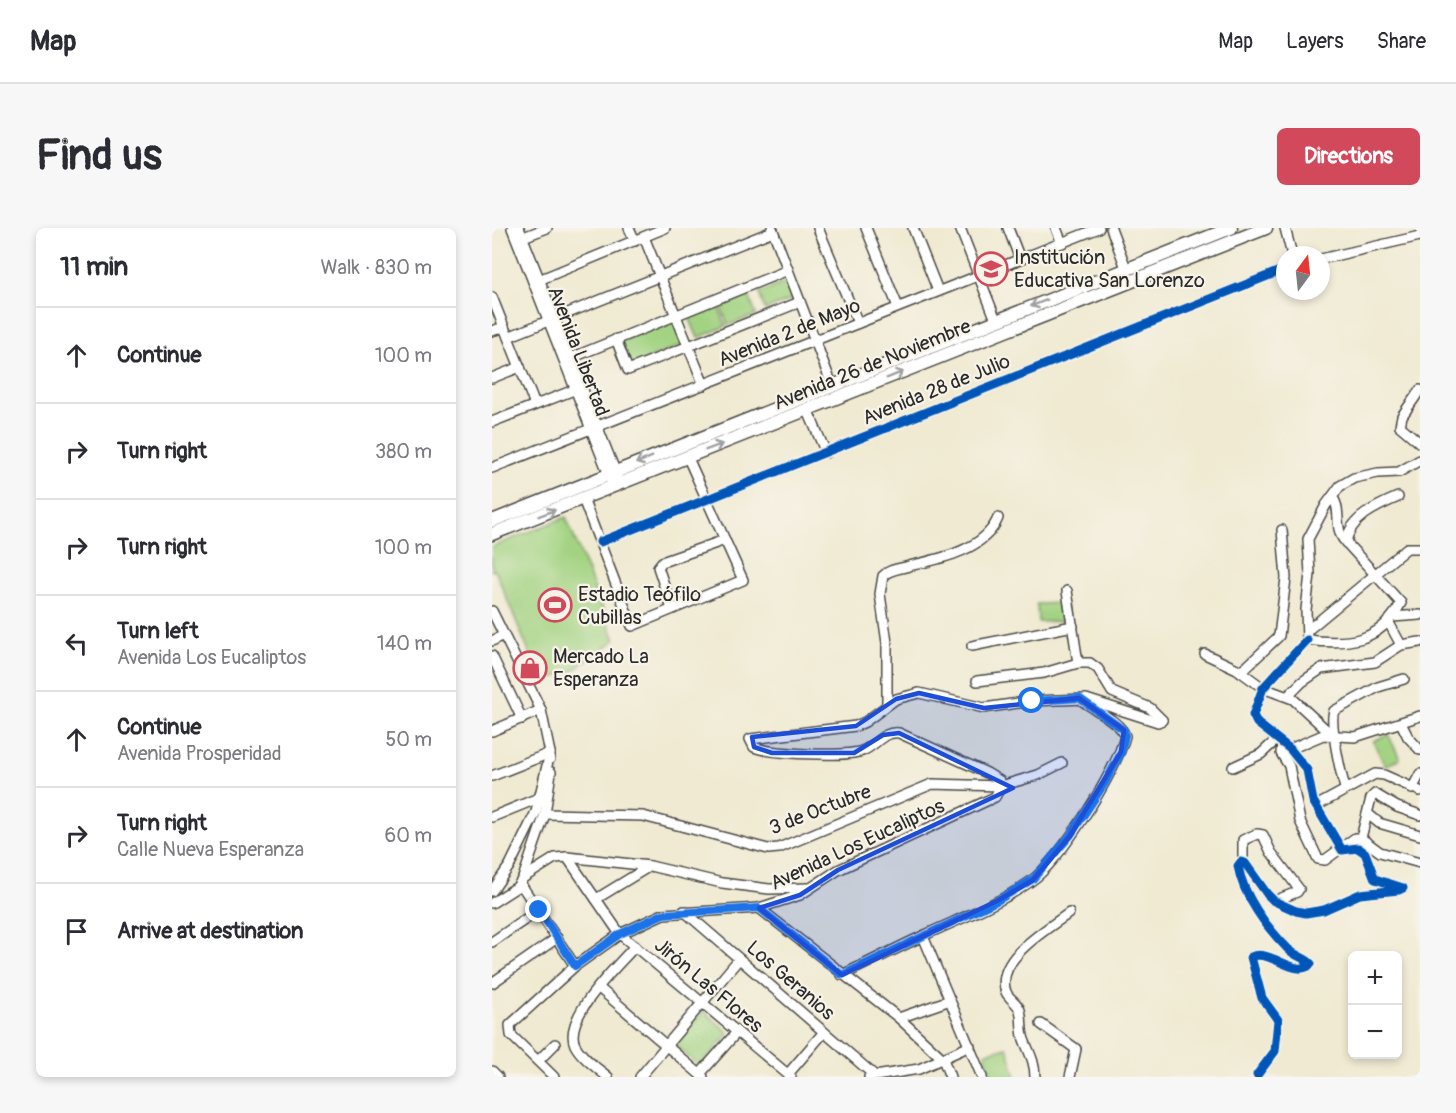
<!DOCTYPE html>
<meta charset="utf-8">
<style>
:root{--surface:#fff;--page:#f7f7f7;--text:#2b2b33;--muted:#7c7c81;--line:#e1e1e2;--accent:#d1495b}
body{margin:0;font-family:Pangolin,sans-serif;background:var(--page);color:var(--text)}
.controls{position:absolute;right:18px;bottom:18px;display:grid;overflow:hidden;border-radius:9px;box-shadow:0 3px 9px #0003}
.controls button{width:54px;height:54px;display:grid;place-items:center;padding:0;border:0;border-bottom:2px solid var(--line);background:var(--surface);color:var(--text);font:30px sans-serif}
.compass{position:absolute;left:784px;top:18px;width:54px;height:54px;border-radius:50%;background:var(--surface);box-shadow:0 3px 9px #0003;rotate:15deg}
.stop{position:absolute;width:18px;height:18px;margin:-14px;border:4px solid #1a73e8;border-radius:50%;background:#fff}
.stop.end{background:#1a73e8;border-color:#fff;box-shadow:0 2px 6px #0008}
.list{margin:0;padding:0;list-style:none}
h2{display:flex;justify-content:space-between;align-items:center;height:78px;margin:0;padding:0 24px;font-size:26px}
h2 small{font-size:20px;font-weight:400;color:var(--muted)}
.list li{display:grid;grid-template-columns:39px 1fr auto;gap:18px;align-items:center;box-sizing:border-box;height:96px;padding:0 24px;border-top:2px solid var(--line)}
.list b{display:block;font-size:22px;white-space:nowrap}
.list p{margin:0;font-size:20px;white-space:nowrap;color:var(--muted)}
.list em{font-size:20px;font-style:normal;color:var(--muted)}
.icon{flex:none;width:33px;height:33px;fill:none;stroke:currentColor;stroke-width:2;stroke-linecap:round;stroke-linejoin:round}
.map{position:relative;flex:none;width:928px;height:849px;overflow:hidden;border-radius:9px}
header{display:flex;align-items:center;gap:36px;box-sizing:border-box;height:84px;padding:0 30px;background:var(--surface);border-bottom:2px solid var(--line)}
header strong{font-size:28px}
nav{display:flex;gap:33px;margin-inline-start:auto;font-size:21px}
.intro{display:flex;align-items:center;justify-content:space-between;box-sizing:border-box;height:144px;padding:0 36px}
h1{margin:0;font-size:42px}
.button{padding:15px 27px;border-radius:9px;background:var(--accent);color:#fff;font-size:21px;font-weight:700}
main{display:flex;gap:36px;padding:0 36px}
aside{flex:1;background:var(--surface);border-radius:9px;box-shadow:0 3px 9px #0003}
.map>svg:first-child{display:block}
.green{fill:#a3d382;stroke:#677f56;stroke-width:1.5}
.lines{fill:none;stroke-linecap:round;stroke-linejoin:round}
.minor-casing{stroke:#494844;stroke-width:12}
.major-casing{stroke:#494844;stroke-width:15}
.minor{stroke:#fff;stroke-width:9}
.major{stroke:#fff;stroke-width:12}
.cycleway-casing{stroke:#f7f3e8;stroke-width:13}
.cycleway{stroke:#0057b8;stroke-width:9}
.oneway{stroke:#a0a0a0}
.route{stroke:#1a73e8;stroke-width:8}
.marked{fill:#1d4ed8;fill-opacity:0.2;stroke:#1d4ed8;stroke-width:4.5;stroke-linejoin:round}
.labels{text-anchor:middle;stroke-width:4.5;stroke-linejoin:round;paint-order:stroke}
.poi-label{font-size:20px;fill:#2b2b2b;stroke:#f7f3e8;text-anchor:start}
.street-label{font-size:20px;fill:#2b2b2b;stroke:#f7f3e8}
</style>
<header>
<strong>Map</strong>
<nav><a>Map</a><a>Layers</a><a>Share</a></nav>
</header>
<div class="intro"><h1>Find us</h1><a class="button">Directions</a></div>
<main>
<aside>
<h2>11 min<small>Walk · 830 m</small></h2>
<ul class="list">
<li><svg class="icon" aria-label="ahead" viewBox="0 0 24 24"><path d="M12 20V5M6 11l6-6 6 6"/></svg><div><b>Continue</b></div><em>100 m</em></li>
<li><svg class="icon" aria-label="right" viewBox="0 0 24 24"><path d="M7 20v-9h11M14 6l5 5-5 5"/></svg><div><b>Turn right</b></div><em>380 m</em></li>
<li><svg class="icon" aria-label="right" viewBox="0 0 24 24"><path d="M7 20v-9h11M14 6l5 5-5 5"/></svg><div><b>Turn right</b></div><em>100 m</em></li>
<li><svg class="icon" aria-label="left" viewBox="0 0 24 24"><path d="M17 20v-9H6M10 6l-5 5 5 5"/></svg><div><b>Turn left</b><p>Avenida Los Eucaliptos</p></div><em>140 m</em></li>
<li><svg class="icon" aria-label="ahead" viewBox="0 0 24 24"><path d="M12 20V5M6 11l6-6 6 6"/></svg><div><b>Continue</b><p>Avenida Prosperidad</p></div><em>50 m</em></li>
<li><svg class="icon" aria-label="right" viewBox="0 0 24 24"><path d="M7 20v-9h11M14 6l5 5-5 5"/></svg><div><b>Turn right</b><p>Calle Nueva Esperanza</p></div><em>60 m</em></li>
<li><svg class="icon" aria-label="arrive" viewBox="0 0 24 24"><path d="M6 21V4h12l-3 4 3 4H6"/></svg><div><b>Arrive at destination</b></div></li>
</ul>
</aside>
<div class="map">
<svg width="928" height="849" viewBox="0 0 928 849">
<rect width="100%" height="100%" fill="#f7f3e8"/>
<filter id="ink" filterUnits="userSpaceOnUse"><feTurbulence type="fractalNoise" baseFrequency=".0167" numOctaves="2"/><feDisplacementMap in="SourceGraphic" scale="12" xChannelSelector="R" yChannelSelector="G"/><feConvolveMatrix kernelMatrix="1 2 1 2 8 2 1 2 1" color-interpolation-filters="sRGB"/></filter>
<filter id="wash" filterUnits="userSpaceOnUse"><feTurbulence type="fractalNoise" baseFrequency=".008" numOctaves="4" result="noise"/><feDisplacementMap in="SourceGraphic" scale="24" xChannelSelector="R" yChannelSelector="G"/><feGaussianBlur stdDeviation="1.35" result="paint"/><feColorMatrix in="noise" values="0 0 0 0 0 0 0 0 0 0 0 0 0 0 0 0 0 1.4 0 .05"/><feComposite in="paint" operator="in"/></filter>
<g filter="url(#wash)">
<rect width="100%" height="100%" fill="#f0ead2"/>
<!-- green -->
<g class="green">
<polygon points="295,54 301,71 273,82 267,65"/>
<polygon points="257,68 264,87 236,97 229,78"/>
<polygon points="226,78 234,98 206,110 197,89"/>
<polygon points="184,90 195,115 137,139 128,114"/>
<polygon points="74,289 123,412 81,443 49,453 3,342 0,343 0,319"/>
<polygon points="574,375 575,393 546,394 545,376"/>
<polygon points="896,506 908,531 893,538 881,513"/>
<polygon points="212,783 237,805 207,838 182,816"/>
<polygon points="515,819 524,849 500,849 493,825"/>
</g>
</g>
<g filter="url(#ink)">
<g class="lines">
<defs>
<g id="minor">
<polyline points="20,0 119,252"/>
<polyline points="27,0 125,248"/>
<polyline points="137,0 143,13"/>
<polyline points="280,0 340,157"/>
<polyline points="326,0 366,95"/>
<polyline points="374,0 406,79"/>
<polyline points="421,0 446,63"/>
<polyline points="468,0 504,92"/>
<polyline points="516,0 528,31"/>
<polyline points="564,0 570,15"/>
<polyline points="619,0 634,40"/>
<polyline points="793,0 800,27"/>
<polyline points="152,9 212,157"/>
<polyline points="26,11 55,0"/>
<polyline points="829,31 928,8"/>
<polyline points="42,54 173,0"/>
<polyline points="0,69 43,177"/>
<polyline points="0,103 12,99"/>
<polyline points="16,109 281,3"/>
<polyline points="124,111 136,142 308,74"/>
<polyline points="74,132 296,42"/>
<polyline points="0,150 28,139"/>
<polyline points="928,162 910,188 908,198 928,215"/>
<polyline points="316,183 334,225"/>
<polyline points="0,194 87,160"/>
<polyline points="0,240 607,0"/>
<polyline points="91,271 140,398 251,352 196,230"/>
<polyline points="108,314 793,41"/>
<path d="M854,315C857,290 885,278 906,269"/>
<polyline points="575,363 586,435"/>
<polyline points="180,381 166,339 170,334 233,312"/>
<polyline points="0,383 49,482 58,525 44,584 18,637 0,663"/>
<polyline points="900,389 928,387"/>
<polyline points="896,393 909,417"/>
<polyline points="816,402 915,320 928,320"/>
<polyline points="815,412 814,382 818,346 816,311 834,277 848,258 862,250 886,245 907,244 928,232"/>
<path d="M815,412C855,417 888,415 909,375L851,311C842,298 850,280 840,269"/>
<polyline points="0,413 12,407"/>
<polyline points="480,418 581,398"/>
<polyline points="713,426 745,441 771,460 801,471 841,508"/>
<polyline points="0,428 30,491"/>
<polyline points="749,444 787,408 794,350 790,302"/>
<polyline points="485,453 552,445 586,435 598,435 606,441 620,464 658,480 670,492"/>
<polyline points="796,468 810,454 829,441 883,434 909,417 928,414"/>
<path d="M395,475V415L388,366L391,348C397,341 408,341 417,338C448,331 493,322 506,290"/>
<polyline points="909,495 916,509 928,522"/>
<polyline points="0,503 49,482"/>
<polyline points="790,516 789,525 797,538 808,593 826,631 833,632 863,610 869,610 888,624 928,635"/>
<polyline points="798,521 831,507 863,509 928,488"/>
<polyline points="741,539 769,526 784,512"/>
<polyline points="0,548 58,525 58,531"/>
<path d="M509,558L508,553L495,545L407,505C390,503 384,518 370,523C354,529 277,526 262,519L258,511L364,498L373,494L404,471L427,465L492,480L540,473L594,471L666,494L670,492"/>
<path d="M853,560C849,546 837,494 842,483L886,459L912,451"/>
<polyline points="920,561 928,546"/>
<polyline points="824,578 883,546 892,547 928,563"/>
<polyline points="53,586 151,588 276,621 287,620 440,556 509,558"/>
<polyline points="876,586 887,595 928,607"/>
<polyline points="0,589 49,569"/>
<polyline points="869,610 879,570 883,566 905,579 928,587"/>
<polyline points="75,629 128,706 299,849"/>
<polyline points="751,634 751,612 765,606 771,607 779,624 807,661 805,664 782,673"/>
<polyline points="31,650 63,630 75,629 158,638 230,655 277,661 317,660"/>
<polyline points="28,655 83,738"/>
<polyline points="104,671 158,638"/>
<polyline points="0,675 25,659 31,650 53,586 59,544"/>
<polyline points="267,680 407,790 451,831 458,849"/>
<polyline points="192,683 382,847"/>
<polyline points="431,708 490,849"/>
<polyline points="0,714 47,682"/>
<path d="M350,747C378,734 405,720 433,707C469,690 507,676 539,653C568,633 625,542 633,508C630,495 601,481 589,472"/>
<polyline points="0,755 65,710"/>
<polyline points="107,760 211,849"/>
<polyline points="407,790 458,772"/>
<polyline points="549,796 584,821 578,849"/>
<polyline points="46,833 63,816"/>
<polyline points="0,843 6,849"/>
<polyline points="208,846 245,804"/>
<polyline points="296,846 332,804"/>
<path d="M765,847L783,823L786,792L770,770L759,729C778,720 803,751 819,736C814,730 803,728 796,721C775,700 751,668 746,638L749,634L753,635L775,666L782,673L804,683L814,685L832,682L868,666L907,662L911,660L883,651L873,625L866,620L850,622L821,573L815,542L798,521L765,495L761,487L771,460L815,412"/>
<polyline points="62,849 19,807 18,797 83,738 128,706 171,686 267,680 308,667 346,642 503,569 509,558 546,547 570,535"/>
<path d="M116,849C105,840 90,830 83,817C70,789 126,738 143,718"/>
<polyline points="148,849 247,731"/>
<polyline points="377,849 427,841 478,818"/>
<path d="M543,849C543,835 538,826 533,814C528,804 531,793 528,782C525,774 517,771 514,764C502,731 556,701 577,685"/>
</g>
<g id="major">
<polyline points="0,293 739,0"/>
<polyline points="0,306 774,0"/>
</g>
</defs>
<!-- minor casing -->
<use href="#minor" class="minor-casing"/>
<!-- major casing -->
<use href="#major" class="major-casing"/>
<!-- minor -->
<use href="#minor" class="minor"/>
<!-- major -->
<use href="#major" class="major"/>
<defs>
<g id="cycleway">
<polyline points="108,314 793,41"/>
<path d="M765,847L783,823L786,792L770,770L759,729C778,720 803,751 819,736C814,730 803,728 796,721C775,700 751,668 746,638L749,634L753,635L775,666L782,673L804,683L814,685L832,682L868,666L907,662L911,660L883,651L873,625L866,620L850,622L821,573L815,542L798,521L765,495L761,487L771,460L815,412"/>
</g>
</defs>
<!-- cycleway casing -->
<use href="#cycleway" class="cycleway-casing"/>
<!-- cycleway -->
<use href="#cycleway" class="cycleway"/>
</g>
<!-- one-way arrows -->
<defs><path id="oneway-shaft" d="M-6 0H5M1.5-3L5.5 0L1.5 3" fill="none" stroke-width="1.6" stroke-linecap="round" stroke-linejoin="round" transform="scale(1.5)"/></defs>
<g class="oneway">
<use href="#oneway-shaft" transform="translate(547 75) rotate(158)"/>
<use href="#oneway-shaft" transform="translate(403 147) rotate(-22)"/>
<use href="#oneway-shaft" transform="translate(222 219) rotate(-21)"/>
<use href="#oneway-shaft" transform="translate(152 232) rotate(158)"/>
<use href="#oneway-shaft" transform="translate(55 285) rotate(-21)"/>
</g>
</g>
<g class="lines" filter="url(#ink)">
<!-- route -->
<polyline class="route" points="47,682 83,738 128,706 171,686 267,680 350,747 505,673 541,651 578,608 613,555 629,525 633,508 632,502 587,470 540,473"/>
</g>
<!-- marked area -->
<path class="marked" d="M427,465L492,480L587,470L632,502L629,524L578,608L541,652L505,673L350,747L267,680L308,667L346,642L521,560L407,505L391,507L362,525H280L262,519L260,509L364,498L404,471Z"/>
<!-- icons -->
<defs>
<symbol id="school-ring" viewBox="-11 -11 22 22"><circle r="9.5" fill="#f7f3e8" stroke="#d1495b" stroke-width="1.5"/><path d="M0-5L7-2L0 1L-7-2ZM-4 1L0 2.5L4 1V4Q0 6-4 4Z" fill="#d1495b"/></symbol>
<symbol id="stadium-ring" viewBox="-11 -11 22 22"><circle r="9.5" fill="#f7f3e8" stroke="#d1495b" stroke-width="1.5"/><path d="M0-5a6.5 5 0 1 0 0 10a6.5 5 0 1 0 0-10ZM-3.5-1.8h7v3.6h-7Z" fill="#d1495b"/></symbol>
<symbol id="shop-ring" viewBox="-11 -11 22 22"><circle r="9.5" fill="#f7f3e8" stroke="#d1495b" stroke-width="1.5"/><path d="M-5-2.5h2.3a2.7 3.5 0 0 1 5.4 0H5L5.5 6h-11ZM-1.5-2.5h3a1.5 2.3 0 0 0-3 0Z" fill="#d1495b"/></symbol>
</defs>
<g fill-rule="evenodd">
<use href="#school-ring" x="480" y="22" width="38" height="38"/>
<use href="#stadium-ring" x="44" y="358" width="38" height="38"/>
<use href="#shop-ring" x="19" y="421" width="38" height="38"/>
</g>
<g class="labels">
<!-- poi labels -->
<g class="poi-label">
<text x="522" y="36">Institución<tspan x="522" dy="23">Educativa San Lorenzo</tspan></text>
<text x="86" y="373">Estadio Teófilo<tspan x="86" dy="23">Cubillas</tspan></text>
<text x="61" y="435">Mercado La<tspan x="61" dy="23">Esperanza</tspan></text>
</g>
<!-- street labels -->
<g class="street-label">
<text transform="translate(297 104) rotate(-22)" y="7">Avenida 2 de Mayo</text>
<text transform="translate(87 123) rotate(69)" y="7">Avenida Libertad</text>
<text transform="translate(380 136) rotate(-22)" y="7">Avenida 26 de Noviembre</text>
<text transform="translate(444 161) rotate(-22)" y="7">Avenida 28 de Julio</text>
<text transform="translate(328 581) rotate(-21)" y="7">3 de Octubre</text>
<text transform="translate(365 616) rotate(-25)" y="7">Avenida Los Eucaliptos</text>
<text transform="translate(299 752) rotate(41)" y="7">Los Geranios</text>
<text transform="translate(217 757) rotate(40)" y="7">Jirón Las Flores</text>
</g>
</g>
</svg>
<div class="controls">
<button>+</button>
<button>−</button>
</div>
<svg class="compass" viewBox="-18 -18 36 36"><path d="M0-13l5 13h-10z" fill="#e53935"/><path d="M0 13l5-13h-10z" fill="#7c7c81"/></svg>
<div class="stop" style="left:540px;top:473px"></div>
<div class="stop end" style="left:47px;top:682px"></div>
</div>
</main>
